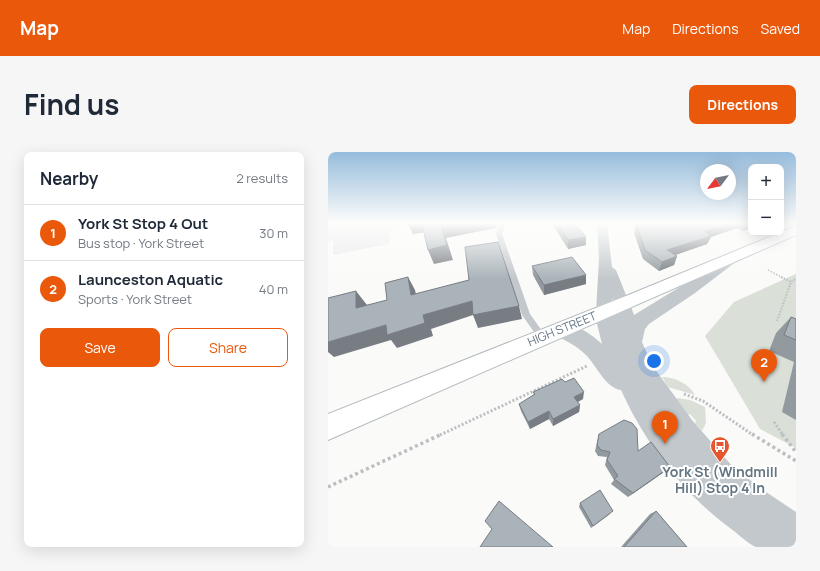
<!DOCTYPE html>
<meta charset="utf-8">
<style>
:root{--surface:#fff;--page:#f6f6f7;--text:#1f2937;--muted:#747a83;--line:#e0e1e3;--accent:#ea580c}
body{margin:0;font-family:Manrope,sans-serif;background:var(--page);color:var(--text)}
.controls{position:absolute;right:12px;top:12px;display:grid;overflow:hidden;border-radius:8px;box-shadow:0 4px 16px #0002}
.controls button{width:36px;height:36px;display:grid;place-items:center;padding:0;border:0;border-bottom:1px solid var(--line);background:var(--surface);color:var(--text);font:20px sans-serif}
.compass{position:absolute;left:372px;top:12px;width:36px;height:36px;border-radius:50%;background:var(--surface);box-shadow:0 4px 16px #0002;rotate:238deg}
.you{position:absolute;left:326px;top:209px;width:14px;height:14px;margin:-10px;border:3px solid #fff;border-radius:50%;background:#1a73e8;box-shadow:0 0 0 6px #1a73e833}
.badge{display:grid;place-items:center;width:26px;height:26px;border-radius:50%;background:var(--accent);color:#fff;font-size:13px;font-weight:700}
.pin{position:absolute;translate:-50% -33px;filter:drop-shadow(0 1px 2px #0008)}
.pin::after{content:'';position:absolute;top:21px;width:14px;height:12px;background:inherit;clip-path:polygon(0 0,100% 0,50% 100%)}
.list{margin:0;padding:0;list-style:none}
h2{display:flex;justify-content:space-between;align-items:center;height:52px;margin:0;padding:0 16px;font-size:17px}
h2 small{font-size:13px;font-weight:400;color:var(--muted)}
.list li{display:grid;grid-template-columns:26px 1fr auto;gap:12px;align-items:center;box-sizing:border-box;height:56px;padding:0 16px;border-top:1px solid var(--line)}
.list b{display:block;font-size:15px;white-space:nowrap}
.list p{margin:0;font-size:13px;white-space:nowrap;color:var(--muted)}
.list em{font-size:13px;font-style:normal;color:var(--muted)}
.actions{display:flex;gap:8px;padding:12px 16px}
.actions a{flex:1;padding:9px 0;border:1px solid var(--accent);border-radius:8px;text-align:center;font-size:14px;color:var(--accent)}
.actions .main{background:var(--accent);color:#fff}
.map{position:relative;flex:none;width:468px;height:395px;overflow:hidden;border-radius:8px}
header{display:flex;align-items:center;gap:24px;box-sizing:border-box;height:56px;padding:0 20px;background:var(--accent);color:#fff}
header strong{font-size:19px}
nav{display:flex;gap:22px;margin-inline-start:auto;font-size:14px}
.intro{display:flex;align-items:center;justify-content:space-between;box-sizing:border-box;height:96px;padding:0 24px}
h1{margin:0;font-size:28px}
.button{padding:10px 18px;border-radius:8px;background:var(--accent);color:#fff;font-size:14px;font-weight:700}
main{display:flex;gap:24px;padding:0 24px}
aside{flex:1;background:var(--surface);border-radius:8px;box-shadow:0 4px 16px #0002}
.map>svg:first-child{display:block}
.built{fill:#e8e9e9}
.green{fill:#dadfd7}
.lines{fill:none;stroke-linecap:round;stroke-linejoin:round}
.secondary-casing{stroke:#b3babf;stroke-width:2}
.path-far3{stroke:#bbbfc2;stroke-width:1.5;stroke-dasharray:1.5 1.5;stroke-linecap:butt}
.path-far2{stroke:#bbbfc2;stroke-width:2;stroke-dasharray:1.5 1.5;stroke-linecap:butt}
.path-far1{stroke:#bbbfc2;stroke-width:3;stroke-dasharray:2 2;stroke-linecap:butt}
.path{stroke:#bbbfc2;stroke-width:3.5;stroke-dasharray:3 3;stroke-linecap:butt}
.service{fill:#c3c8cc;fill-rule:evenodd}
.minor{fill:#c3c8cc;fill-rule:evenodd}
.tertiary{fill:#c3c8cc;fill-rule:evenodd}
.secondary{fill:#fff;fill-rule:evenodd}
.wall{fill:#929a9f}
.shaded-wall{fill:#777d82}
.building{fill:#aab3b9;stroke:#777d82}
.labels{text-anchor:middle;stroke-width:4;stroke-linejoin:round;paint-order:stroke}
.street-label{font-size:12px;fill:#657683;stroke:#fff}
.near-poi-label{font-size:14px;font-weight:bold;fill:#657683;stroke:#fff}
</style>
<header>
<strong>Map</strong>
<nav><a>Map</a><a>Directions</a><a>Saved</a></nav>
</header>
<div class="intro"><h1>Find us</h1><a class="button">Directions</a></div>
<main>
<aside>
<h2>Nearby<small>2 results</small></h2>
<ul class="list">
<li><span class="badge">1</span><div><b>York St Stop 4 Out</b><p>Bus stop · York Street</p></div><em>30 m</em></li>
<li><span class="badge">2</span><div><b>Launceston Aquatic</b><p>Sports · York Street</p></div><em>40 m</em></li>
</ul>
<div class="actions"><a class="main">Save</a><a>Share</a></div>
</aside>
<div class="map">
<svg width="468" height="395" viewBox="0 0 468 395">
<rect width="100%" height="100%" fill="#fafaf8"/>
<!-- built -->
<polygon class="built" points="0,71 83,71 63,73 61,92 5,103 5,88 0,90"/>
<!-- green -->
<g class="green">
<polygon points="468,122 468,296 432,277 377,184 406,150"/>
<path d="M334,225C347,225 361,232 367,243L340,235Z"/>
<polygon points="350,246 362,248 377,255 378,271 374,279 367,271 368,269 362,262 360,263 348,247"/>
</g>
<g class="lines">
<defs>
<polygon id="secondary" points="468,74 468,83 0,288 0,262 298,144"/>
</defs>
<!-- secondary casing -->
<use href="#secondary" class="secondary-casing"/>
<!-- path-far3 -->
<polyline class="path-far3" points="440,118 455,126"/>
<!-- path-far2 -->
<g class="path-far2">
<polyline points="453,125 463,130"/>
<polyline points="449,169 463,130 468,127"/>
</g>
<!-- path-far1 -->
<g class="path-far1">
<polyline points="356,242 375,249 425,283"/>
<polyline points="446,270 455,283"/>
<polyline points="112,283 259,214"/>
</g>
<!-- path -->
<g class="path">
<polyline points="424,282 468,309"/>
<polyline points="454,282 468,300"/>
<polyline points="0,335 114,282"/>
</g>
<!-- service -->
<polygon class="service" points="172,71 178,71 174,82 202,162 217,183 218,185 217,187 211,187 194,163 168,82"/>
<!-- minor -->
<polygon class="minor" points="269,71 279,71 284,115 288,118 302,153 299,157 294,158 289,157 284,146 284,160 282,164 276,165 270,164 268,160 271,107"/>
<!-- tertiary -->
<path class="tertiary" d="M399,104L405,106L407,109L405,112L367,141L321,172L317,177L314,190L324,213L364,268L405,315L435,338L468,360V395C459,395 435,395 428,395C421,392 412,384 406,379C357,344 318,293 293,238C278,236 269,215 259,204C249,194 238,188 225,183L222,178L225,173C242,167 262,181 274,192L266,160L269,155L276,153L283,155L287,163L285,153L287,149L294,147L301,149L306,163L355,133L393,106Z"/>
<!-- secondary -->
<use href="#secondary" class="secondary"/>
</g>
<!-- wall -->
<g class="wall">
<polygon points="225,72 247,72 258,93 240,97 225,73"/>
<polygon points="308,72 423,72 423,76 415,79 409,76 383,85 379,92 347,103 349,104 346,113 331,119 315,107 306,81"/>
<polygon points="204,114 258,123 258,132 216,143 205,123"/>
<polygon points="463,165 467,167 468,166 468,268 454,260 466,210 441,199 448,181"/>
<polygon points="237,230 255,247 250,250 252,253 251,260 225,274 221,267 202,277 193,259 191,252 206,243 205,240"/>
<polygon points="271,282 310,299 336,320 300,345 283,332 286,328 277,313 279,305 270,304 267,299"/>
<polygon points="252,351 282,362 263,376 251,355"/>
<polygon points="328,359 359,395 293,395 322,362"/>
</g>
<!-- shaded-wall -->
<g class="shaded-wall">
<polygon points="62,72 76,72 63,73"/>
<polygon points="80,72 95,72 98,80 85,82"/>
<polygon points="112,72 168,72 169,75 168,76 118,86 125,108 106,112 100,98"/>
<polygon points="401,72 412,72 409,76 383,85 379,92 336,107 339,98 376,79"/>
<polygon points="419,72 423,72 423,76 415,79"/>
<polygon points="258,85 258,93 240,97 240,88"/>
<polygon points="349,104 346,113 331,119 334,110"/>
<polygon points="258,123 258,132 216,143 216,133"/>
<polygon points="80,125 87,138 91,156 83,143"/>
<polygon points="28,139 39,153 39,170 28,156"/>
<polygon points="144,149 191,154 194,167 150,176 145,163 103,177 105,184 69,196 63,188 6,205 0,200 0,190 58,173 95,163"/>
<polygon points="256,240 255,247 245,252 246,245"/>
<polygon points="252,253 251,260 225,274 225,267"/>
<polygon points="221,259 221,267 202,277 200,270"/>
<polygon points="342,315 336,320 300,345 305,341"/>
</g>
<!-- building -->
<g class="building">
<polygon points="94,72 117,72 112,72 119,93 100,98"/>
<polygon points="230,72 247,72 258,85 240,88"/>
<polygon points="308,72 401,72 376,79 383,84 339,98 349,104 334,110 317,98"/>
<polygon points="170,90 191,154 145,163 144,149 95,163 97,171 59,183 58,173 0,190 0,146 28,139 28,156 59,148 57,131 80,125 83,143 141,128 137,95"/>
<polygon points="244,105 258,123 216,133 204,114"/>
<polygon points="463,165 468,167 468,188 456,183"/>
<polygon points="246,226 256,240 246,245 252,253 225,267 221,259 200,270 191,252 207,242 205,240 234,227 237,230"/>
<polygon points="296,268 304,271 309,277 310,299 323,290 342,315 305,341 286,327 290,324 279,308 282,300 273,298 269,293 271,282"/>
<polygon points="272,338 285,359 265,374 252,351"/>
<polygon points="171,349 225,395 152,395 164,377 157,369"/>
<polygon points="328,359 359,395 296,395"/>
</g>
<!-- sky -->
<linearGradient id="sky" x2="0" y2="1"><stop stop-color="#96bcdc"/><stop offset="0.56" stop-color="#fdfdfc"/><stop offset="1" stop-color="#fdfdfc" stop-opacity="0"/></linearGradient>
<rect width="468" height="127" fill="url(#sky)"/>
<!-- icons -->
<defs>
<symbol id="bus-pin" viewBox="-11 -11 22 30"><path d="M0 17L-7.5 6A9.5 9.5 0 1 1 7.5 6Z" fill="#e4572e" stroke="#fff"/><path d="M-5-6H5V4H4V6H2V4H-2V6H-4V4H-5ZM-3.5-4V0h7V-4ZM-3.5 1.2v1.5H-2V1.2ZM2 1.2v1.5H3.5V1.2Z" fill="#fff"/></symbol>
</defs>
<g fill-rule="evenodd">
<use href="#bus-pin" x="381" y="283" width="22" height="30"/>
</g>
<g class="labels">
<!-- street labels -->
<g class="street-label">
<text transform="translate(234 177) rotate(-22)" y="4">HIGH STREET</text>
</g>
<!-- near-poi labels -->
<g class="near-poi-label">
<text x="392" y="325">York St (Windmill<tspan x="392" dy="16">Hill) Stop 4 In</tspan></text>
</g>
</g>
</svg>
<div class="controls">
<button>+</button>
<button>−</button>
</div>
<svg class="compass" viewBox="-18 -18 36 36"><path d="M0-13l5 13h-10z" fill="#e53935"/><path d="M0 13l5-13h-10z" fill="#747a83"/></svg>
<div class="you"></div>
<div class="pin badge" style="left:337px;top:292px">1</div>
<div class="pin badge" style="left:436px;top:230px">2</div>
</div>
</main>
